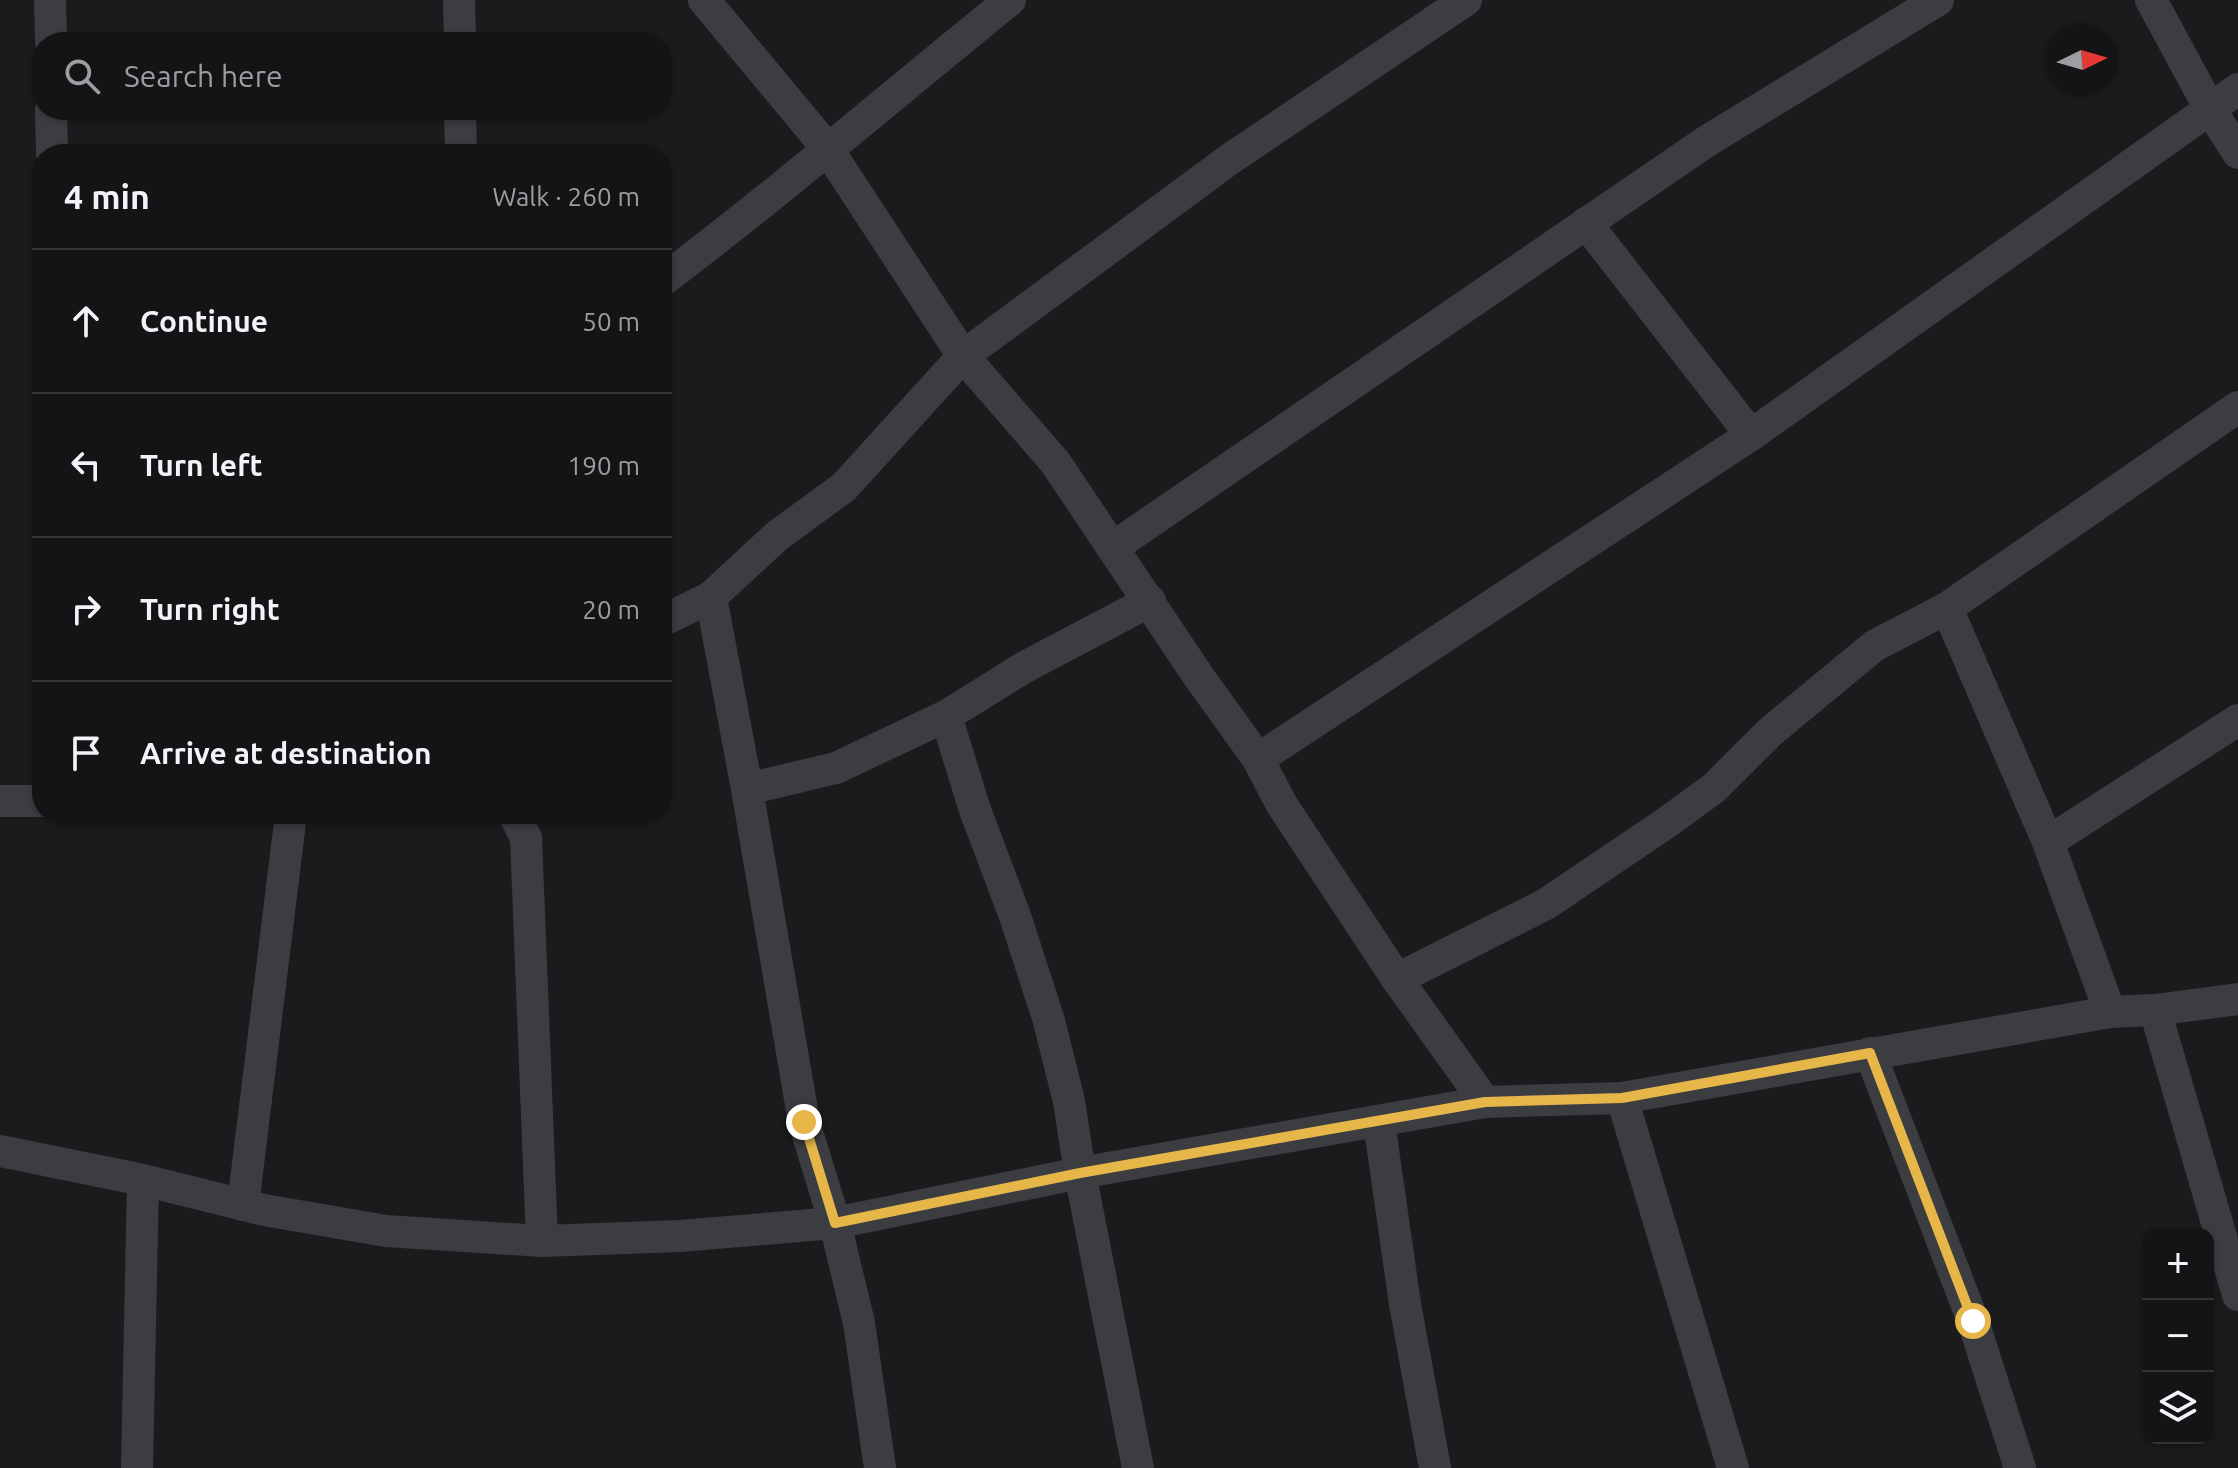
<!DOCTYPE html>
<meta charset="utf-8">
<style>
:root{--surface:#141416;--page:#212123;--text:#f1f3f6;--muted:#9d9ea1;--line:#333335}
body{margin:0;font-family:Ubuntu,sans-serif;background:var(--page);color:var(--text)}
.controls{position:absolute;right:24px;bottom:24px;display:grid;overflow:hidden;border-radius:16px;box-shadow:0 2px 6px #0004}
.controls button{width:72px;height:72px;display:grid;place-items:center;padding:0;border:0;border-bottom:2px solid var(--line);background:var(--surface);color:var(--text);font:40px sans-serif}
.compass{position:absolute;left:2046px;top:24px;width:72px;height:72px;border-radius:50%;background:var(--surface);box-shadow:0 2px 6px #0004;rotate:85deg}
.stop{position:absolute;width:24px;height:24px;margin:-18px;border:6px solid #e6b649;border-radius:50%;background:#fff}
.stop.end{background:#e6b649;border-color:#fff;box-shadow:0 2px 8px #0008}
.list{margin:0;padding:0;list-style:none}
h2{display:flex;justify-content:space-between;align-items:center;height:104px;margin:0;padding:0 32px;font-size:34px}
h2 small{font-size:26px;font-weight:400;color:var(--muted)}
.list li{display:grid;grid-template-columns:52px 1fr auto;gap:24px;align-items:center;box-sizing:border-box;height:144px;padding:0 32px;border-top:2px solid var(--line)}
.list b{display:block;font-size:30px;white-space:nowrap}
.list em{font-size:26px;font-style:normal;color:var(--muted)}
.icon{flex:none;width:44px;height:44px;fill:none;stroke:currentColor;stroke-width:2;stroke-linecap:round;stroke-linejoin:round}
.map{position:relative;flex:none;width:2238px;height:1468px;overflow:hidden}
.search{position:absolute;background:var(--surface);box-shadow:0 2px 6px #0004;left:32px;top:32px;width:640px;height:88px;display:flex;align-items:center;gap:20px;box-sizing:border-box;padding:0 28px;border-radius:32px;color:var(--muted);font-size:30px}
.panel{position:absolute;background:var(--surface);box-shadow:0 2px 6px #0004;left:32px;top:144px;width:640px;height:680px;border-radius:32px}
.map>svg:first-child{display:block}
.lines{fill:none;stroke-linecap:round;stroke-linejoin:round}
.minor{stroke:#3c3d41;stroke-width:32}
.route{stroke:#e6b649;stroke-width:10}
</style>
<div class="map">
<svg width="2238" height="1468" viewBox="0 0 2238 1468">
<rect width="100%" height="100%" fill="#1b1b1d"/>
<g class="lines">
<!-- minor -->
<g class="minor">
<polyline points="50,0 51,42"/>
<polyline points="459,0 460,42"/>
<polyline points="704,0 827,148 963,356 1055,462 1199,677 1258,759 1282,805 1397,979 1485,1102"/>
<polyline points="2151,0 2210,109 2238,153"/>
<polyline points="51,110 52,154"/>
<polyline points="460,110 461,154"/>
<polyline points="1586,223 1751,435"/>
<path d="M662,281C781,191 894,94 1010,0"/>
<polyline points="1112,548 1707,141 1938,0"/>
<polyline points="711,597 747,789 804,1122 835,1223 859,1323 880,1468"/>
<polyline points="1947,608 2048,842 2110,1012"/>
<polyline points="662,621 711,597 777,536 844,487 963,356 1230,159 1466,0"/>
<polyline points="946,716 975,810 1015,916 1049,1021 1069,1101 1080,1173 1138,1468"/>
<polyline points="1258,759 1751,435 2238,89"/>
<polyline points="747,789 836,768 946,716 1023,668 1150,601"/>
<polyline points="0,801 42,801"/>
<polyline points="514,814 526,838 542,1241"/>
<polyline points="2048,842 2238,720"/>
<polyline points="1397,979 1546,904 1666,823 1714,788 1769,733 1874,646 1947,608 2238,407"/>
<polyline points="2155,1010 2238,1295"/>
<polyline points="1870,1053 1973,1321 2020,1468"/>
<polyline points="1622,1098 1733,1468"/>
<polyline points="1379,1122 1405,1304 1435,1468"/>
<polyline points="0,1151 143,1180 264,1210 386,1231 542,1241 680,1236 835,1223 1080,1173 1485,1102 1622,1098 2110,1012 2155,1010 2238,999"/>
<polyline points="243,1205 291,814"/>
<polyline points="137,1468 143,1180"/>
</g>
</g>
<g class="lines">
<!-- route -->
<polyline class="route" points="804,1122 835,1223 1080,1173 1485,1102 1622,1098 1870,1053 1973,1321"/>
</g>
</svg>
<div class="controls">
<button>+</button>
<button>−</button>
<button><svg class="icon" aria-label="layers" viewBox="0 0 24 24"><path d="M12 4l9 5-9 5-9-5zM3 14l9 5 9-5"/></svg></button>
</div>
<svg class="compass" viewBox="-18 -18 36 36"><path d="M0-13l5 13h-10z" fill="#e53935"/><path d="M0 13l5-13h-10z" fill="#9d9ea1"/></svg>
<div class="stop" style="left:1973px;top:1321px"></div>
<div class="stop end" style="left:804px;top:1122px"></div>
<div class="search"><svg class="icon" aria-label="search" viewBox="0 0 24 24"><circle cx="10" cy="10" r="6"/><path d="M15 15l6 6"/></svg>Search here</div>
<section class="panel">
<h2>4 min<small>Walk · 260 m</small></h2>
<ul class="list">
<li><svg class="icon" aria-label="ahead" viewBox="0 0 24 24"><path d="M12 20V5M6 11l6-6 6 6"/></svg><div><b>Continue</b></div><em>50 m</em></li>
<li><svg class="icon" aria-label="left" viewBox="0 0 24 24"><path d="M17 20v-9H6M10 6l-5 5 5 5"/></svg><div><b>Turn left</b></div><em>190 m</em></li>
<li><svg class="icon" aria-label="right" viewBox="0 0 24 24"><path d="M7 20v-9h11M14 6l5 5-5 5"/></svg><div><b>Turn right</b></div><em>20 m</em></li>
<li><svg class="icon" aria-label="arrive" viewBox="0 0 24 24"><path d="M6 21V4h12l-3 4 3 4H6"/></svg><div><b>Arrive at destination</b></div></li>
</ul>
</section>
</div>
